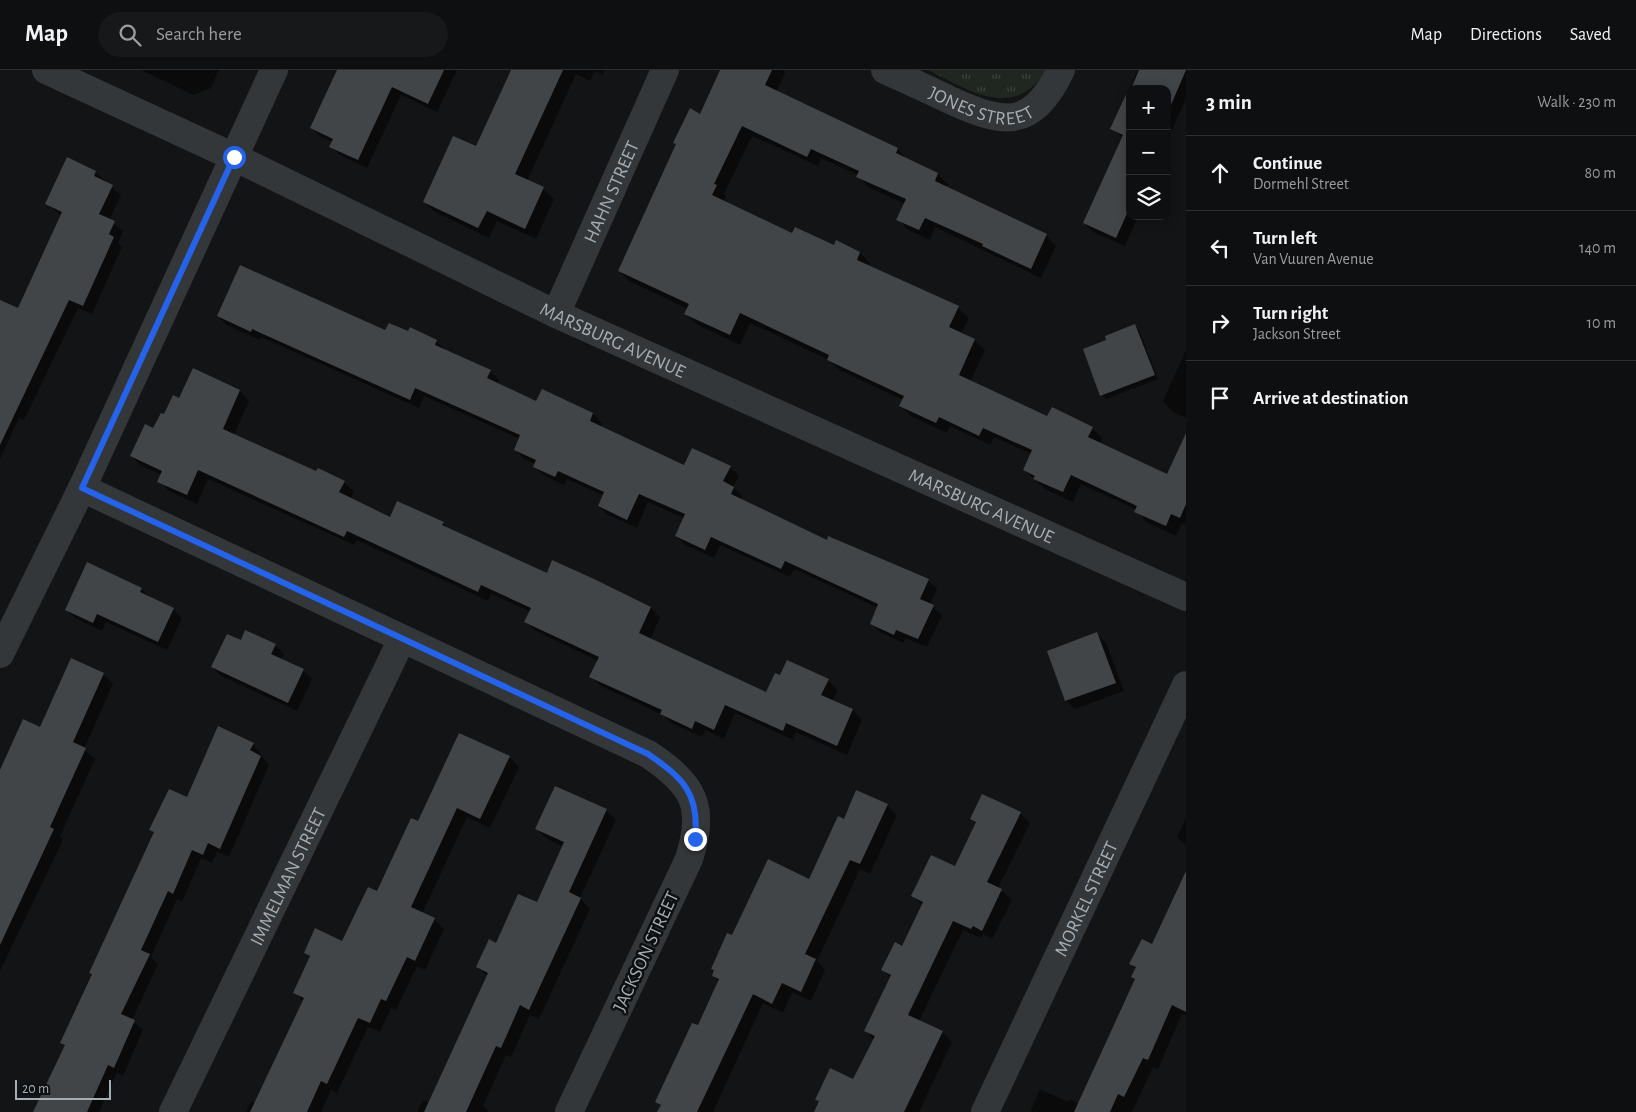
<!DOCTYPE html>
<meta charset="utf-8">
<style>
:root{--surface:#0e0f10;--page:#171819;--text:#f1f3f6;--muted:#9b9c9f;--line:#2e2f30}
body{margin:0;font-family:"Alegreya Sans",sans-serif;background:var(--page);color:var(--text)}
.controls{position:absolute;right:15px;top:15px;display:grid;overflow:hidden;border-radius:10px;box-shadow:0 2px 12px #0003}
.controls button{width:45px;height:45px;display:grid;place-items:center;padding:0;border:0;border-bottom:1px solid var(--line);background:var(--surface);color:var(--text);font:25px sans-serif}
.scale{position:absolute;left:15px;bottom:12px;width:96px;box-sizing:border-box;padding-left:5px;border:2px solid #a5aeb5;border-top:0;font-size:14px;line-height:18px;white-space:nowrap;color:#a5aeb5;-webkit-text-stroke:4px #0e0f10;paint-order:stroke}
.stop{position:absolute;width:15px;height:15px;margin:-11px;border:4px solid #2563eb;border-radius:50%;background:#fff}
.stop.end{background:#2563eb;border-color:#fff;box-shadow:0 1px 5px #0008}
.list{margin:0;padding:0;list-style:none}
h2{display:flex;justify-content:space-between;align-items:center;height:65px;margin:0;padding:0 20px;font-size:21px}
h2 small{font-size:16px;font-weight:400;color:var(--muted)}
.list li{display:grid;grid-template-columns:32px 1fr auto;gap:15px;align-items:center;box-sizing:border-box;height:75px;padding:0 20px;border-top:1px solid var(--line)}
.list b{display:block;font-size:19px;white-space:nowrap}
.list p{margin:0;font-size:16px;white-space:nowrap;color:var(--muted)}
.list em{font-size:16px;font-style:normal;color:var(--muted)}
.icon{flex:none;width:28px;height:28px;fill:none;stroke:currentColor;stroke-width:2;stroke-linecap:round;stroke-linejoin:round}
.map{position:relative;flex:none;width:1186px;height:1042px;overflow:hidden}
header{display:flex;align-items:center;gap:30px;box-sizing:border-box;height:70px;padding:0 25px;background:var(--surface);border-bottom:1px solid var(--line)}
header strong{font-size:24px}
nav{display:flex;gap:28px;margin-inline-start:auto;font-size:18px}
.search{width:350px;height:45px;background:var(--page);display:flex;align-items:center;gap:12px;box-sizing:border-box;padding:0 18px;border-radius:28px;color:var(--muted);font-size:19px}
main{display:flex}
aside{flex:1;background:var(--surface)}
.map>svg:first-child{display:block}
.grass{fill:url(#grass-tufts)}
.shadow{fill:#0007}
.building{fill:#424548}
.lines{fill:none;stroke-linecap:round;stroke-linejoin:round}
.minor{stroke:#34373a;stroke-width:28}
.route{stroke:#2563eb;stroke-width:6}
.labels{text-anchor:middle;stroke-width:5;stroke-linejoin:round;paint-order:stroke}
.street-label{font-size:19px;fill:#a5aeb5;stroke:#0e0f10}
</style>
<header>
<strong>Map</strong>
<div class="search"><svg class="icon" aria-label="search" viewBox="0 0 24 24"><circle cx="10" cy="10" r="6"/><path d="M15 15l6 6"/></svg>Search here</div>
<nav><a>Map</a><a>Directions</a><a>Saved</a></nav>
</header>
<main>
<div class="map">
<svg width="1186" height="1042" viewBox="0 0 1186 1042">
<defs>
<pattern id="grass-tufts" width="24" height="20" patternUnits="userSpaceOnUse" patternTransform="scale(1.25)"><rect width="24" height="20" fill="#202720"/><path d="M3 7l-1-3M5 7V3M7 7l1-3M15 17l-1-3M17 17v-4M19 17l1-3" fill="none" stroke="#3d443e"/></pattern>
</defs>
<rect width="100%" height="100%" fill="#131415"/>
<!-- grass -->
<path class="grass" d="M928,0H1046C1042,8 1036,14 1028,20C997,42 958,14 928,0Z"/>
<!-- shadow -->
<g class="shadow">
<polygon points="141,0 219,0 211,18 193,25"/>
<polygon points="339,0 457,0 437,42 401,25 367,98 340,85 331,76 333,72 321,67 312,58"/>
<polygon points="522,0 605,0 603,5 595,1 590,11 576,4 527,111 543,118 554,129 536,169 497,151 489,168 435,142 424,132 476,77"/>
<polygon points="722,0 783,0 785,3 776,22 898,79 907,90 938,104 948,115 946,118 1046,165 1056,176 1041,208 935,157 930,170 908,160 898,149 905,134 868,117 858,105 821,88 818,96 752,66 724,124 726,126 723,132 792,165 860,183 870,193 868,197 958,238 969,248 961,264 975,270 985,280 970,312 1048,348 1092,358 1102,368 1100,374 1168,405 1186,366 1186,455 1182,453 1176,466 1146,452 1137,440 1081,414 1073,432 1045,419 1024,400 1031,384 994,367 990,375 950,356 947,363 911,346 901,336 903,330 839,300 829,290 750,253 740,275 696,254 686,244 688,239 629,211 619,201 677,75 675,73 701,46"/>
<polygon points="1138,0 1186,0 1186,29 1167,70 1167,19 1130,19 1130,146 1138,146 1125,176 1093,162 1084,153 1123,68 1112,58"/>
<polygon points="95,102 121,125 109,150 123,161 118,173 122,177 92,244 78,238 24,350 19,348 0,389 0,235 19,240 62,146 47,134"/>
<polygon points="218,246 409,263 436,271 445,280 490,301 499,310 497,314 537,332 542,321 593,344 602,353 600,357 685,396 730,397 739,406 733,417 742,426 741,430 828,471 928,510 937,519 930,535 942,545 927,577 905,568 903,573 880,562 871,553 878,538 794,499 790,507 720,475 714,488 685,475 676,466 684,448 648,432 637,458 608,445 599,436 604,426 567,409 564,415 543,405 534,397 535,394 524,389 515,380 520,369 424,326 419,338 261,267 260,270 227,255"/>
<polygon points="1135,256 1139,260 1158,309 1106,329 1102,325 1108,271"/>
<polygon points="1186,280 1186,348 1173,342 1163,331"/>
<polygon points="194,300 240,321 249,331 234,365 317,403 344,412 354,422 350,429 391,448 443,453 449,459 547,504 651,538 660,547 650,570 767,624 828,610 838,620 832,631 853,640 862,650 847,685 796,662 793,670 735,643 724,669 705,660 702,667 671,653 663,645 601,616 591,607 598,591 536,561 526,552 531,542 491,524 488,531 357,470 354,475 208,409 197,434 169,421 159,411 162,405 141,396 132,386 180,330"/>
<polygon points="141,519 150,527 173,539 182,548 167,580 106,552 102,561 75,548 67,540"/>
<polygon points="1097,564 1106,573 1124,621 1075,639 1066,631"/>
<polygon points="242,572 275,575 284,584 281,590 303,600 312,609 297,641 221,606 212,597"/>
<polygon points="103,604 113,614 84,679 95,689 60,766 63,770 0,901 0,703 41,659"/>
<polygon points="253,674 269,695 229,787 217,781 212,793 201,788 182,832 177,829 151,887 158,894 132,950 143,960 123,1006 117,1003 99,1042 40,1042 65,976 61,972 154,764 151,760"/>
<polygon points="509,687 519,697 490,758 467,747 422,844 434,849 444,859 425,900 417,896 396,940 391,938 380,962 368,957 337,1023 331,1020 321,1042 246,1042 251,1031 256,1034 304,932 295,923 311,888 305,883 343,873 377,823 419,753"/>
<polygon points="887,735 897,745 870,804 860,799 817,891 825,900 811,931 792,922 783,943 763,933 713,1042 659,1042 662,1036 657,1031 698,956 719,912 713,906 733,867 809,810 844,750"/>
<polygon points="606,740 616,750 580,828 590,839 539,949 530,945 511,987 506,985 483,1036 489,1042 417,1042 423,1030 429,1033 488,907 477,897 538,834 564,777 547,769 537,759"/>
<polygon points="1020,743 1030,753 998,818 1012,830 992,869 983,864 981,868 963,860 919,951 942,962 952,972 919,1042 816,1042 820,1033 817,1030 854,1011 874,970 866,961 891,908 883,900 903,878 923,836 913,826 955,798 976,753 971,748"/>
<polygon points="1186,748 1186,775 1177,767"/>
<polygon points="1186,804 1186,945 1182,944 1158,999 1153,997 1132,1042 1030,1042 1040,1019 1068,1032 1070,1029 1079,1034 1136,910 1136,899 1131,894 1152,876"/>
</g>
<!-- building -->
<g class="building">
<polygon points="337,0 444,0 428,34 392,17 358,90 329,77 333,69 310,58"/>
<polygon points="511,0 563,0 515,104 544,117 525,159 487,141 478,158 423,132 453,66 476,76"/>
<polygon points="720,0 772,0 765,15 898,78 896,83 938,103 935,111 1047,164 1031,199 982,176 983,174 925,148 919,160 896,150 906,129 856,107 859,101 811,79 807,87 742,56 714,114 717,115 712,125 792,163 795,157 834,175 836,170 860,182 857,190 959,236 949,257 975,269 959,305 1047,346 1052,337 1093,357 1088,367 1167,404 1186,363 1186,434 1180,448 1171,444 1166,456 1134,442 1137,436 1071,405 1063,422 1033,409 1035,406 1023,400 1032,380 983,358 979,366 939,347 936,353 899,336 904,326 827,290 829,285 740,243 730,265 684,244 689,234 618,201 676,74 673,73 690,38 700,44"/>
<polygon points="1139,0 1186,0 1167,44 1167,19 1130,19 1130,137 1116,168 1083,153 1123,65 1110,59 1129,18 1131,19"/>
<polygon points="67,87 96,101 94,106 113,115 99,144 115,151 109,164 114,167 83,236 69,230 0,375 0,230 18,238 62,142 45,134"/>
<polygon points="240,195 385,260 389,253 408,261 410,257 437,270 435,275 491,300 487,308 536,331 542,319 593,343 590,351 684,395 692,378 731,396 723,411 734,417 731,424 827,470 828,466 929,509 920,529 934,535 918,569 896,560 894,565 870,554 878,534 785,491 781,499 711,467 705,480 675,466 685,444 639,424 627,450 598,436 604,422 558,401 555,407 533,397 536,390 514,380 520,365 415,318 410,330 252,259 251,262 217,246"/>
<polygon points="1135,254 1155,305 1100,326 1083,279 1106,270 1105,266"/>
<polygon points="193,298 240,320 223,359 316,401 318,398 345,411 339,422 390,447 397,431 444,452 442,455 547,503 552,490 594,509 651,537 639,563 766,622 775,603 780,605 787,590 829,609 821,625 853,639 837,676 786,653 783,661 725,635 714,660 695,651 692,659 660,644 662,640 589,607 599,587 524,552 531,538 481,515 478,522 347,461 344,467 198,400 187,425 157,412 162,401 130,386 145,354 153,358 161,343 164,344 173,325 179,328"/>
<polygon points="87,492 142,518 140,522 174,538 158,572 97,544 93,553 65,540"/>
<polygon points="245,560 276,574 271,584 304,599 288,633 211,597 227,564 241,570"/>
<polygon points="1097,562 1116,613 1065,631 1047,581"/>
<polygon points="71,588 104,603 73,672 86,678 50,757 54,759 0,875 0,700 23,649 40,657"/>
<polygon points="218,656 254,673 250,680 261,686 220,779 208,773 203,785 192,780 173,824 168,821 141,880 150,884 121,944 135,950 114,998 108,995 87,1042 33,1042 65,975 60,973 92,904 89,903 154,762 149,760 169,719 187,727"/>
<polygon points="459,663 510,686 480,749 457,738 411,837 435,848 415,891 407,887 386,931 381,929 370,953 358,948 327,1014 321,1011 307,1042 250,1042 304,928 293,923 310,886 304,883 315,858 342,871 368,817 377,821 411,748 418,751"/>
<polygon points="555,716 607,739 569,822 581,828 529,940 520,935 501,978 496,976 466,1042 424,1042 488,903 476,897 489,869 496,873 518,824 537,832 564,772 535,759"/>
<polygon points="856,720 888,734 860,794 850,790 805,884 816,889 801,922 782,913 772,934 753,924 697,1042 657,1042 661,1035 655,1032 692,953 698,955 719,909 712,906 714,900 711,899 727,863 732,865 768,789 809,809 838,746 844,749"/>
<polygon points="982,724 1021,742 987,812 1002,819 982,861 973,856 971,859 953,851 908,945 943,961 904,1042 814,1042 819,1031 815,1030 830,998 853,1009 875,966 864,961 891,905 881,900 895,872 902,876 923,832 911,826 931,785 955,796 976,752 970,749"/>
<polygon points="1186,801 1186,942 1172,935 1148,990 1143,988 1124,1027 1118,1024 1110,1042 1074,1042 1135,909 1131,907 1136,897 1129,894 1142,869 1152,874"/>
</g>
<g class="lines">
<!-- minor -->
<g class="minor">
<path id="s1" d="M46,0L234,87L556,244L1186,527"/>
<path id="s2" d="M885,0C907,10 930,20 952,31C1005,55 1032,59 1061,0"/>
<path id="s3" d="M556,244L665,0"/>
<path d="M82,418L648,684C693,714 706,735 689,789L569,1042"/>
<polyline points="0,584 82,418 274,0"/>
<path id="s4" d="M173,1042L402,569"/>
<path id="s5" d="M985,1042L1186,615"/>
</g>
</g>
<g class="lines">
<!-- route -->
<path class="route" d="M234,87L82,418L648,684C683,708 700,724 695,769"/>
</g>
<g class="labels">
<!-- street labels -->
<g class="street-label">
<text dy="7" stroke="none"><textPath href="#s2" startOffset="104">JONES STREET</textPath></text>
<text dy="7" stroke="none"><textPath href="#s3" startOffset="134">HAHN STREET</textPath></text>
<text dy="7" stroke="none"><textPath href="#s1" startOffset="628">MARSBURG AVENUE</textPath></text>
<text dy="7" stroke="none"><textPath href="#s1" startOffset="1032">MARSBURG AVENUE</textPath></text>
<text dy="7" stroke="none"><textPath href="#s4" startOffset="262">IMMELMAN STREET</textPath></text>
<text dy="7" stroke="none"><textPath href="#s5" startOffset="236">MORKEL STREET</textPath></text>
<text transform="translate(645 881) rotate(-65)" y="7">JACKSON STREET</text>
</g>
</g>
</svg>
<div class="controls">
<button>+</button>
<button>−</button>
<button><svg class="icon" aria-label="layers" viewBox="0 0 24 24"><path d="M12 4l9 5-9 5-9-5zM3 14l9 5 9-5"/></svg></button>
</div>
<div class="scale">20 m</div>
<div class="stop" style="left:234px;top:87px"></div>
<div class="stop end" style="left:695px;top:769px"></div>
</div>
<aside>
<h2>3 min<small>Walk · 230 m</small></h2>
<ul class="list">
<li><svg class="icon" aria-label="ahead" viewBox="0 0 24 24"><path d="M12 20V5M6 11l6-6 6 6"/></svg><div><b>Continue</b><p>Dormehl Street</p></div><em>80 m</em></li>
<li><svg class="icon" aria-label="left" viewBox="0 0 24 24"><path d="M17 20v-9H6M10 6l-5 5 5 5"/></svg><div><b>Turn left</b><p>Van Vuuren Avenue</p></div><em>140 m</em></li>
<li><svg class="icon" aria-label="right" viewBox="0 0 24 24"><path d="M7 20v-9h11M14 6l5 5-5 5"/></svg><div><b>Turn right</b><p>Jackson Street</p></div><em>10 m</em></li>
<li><svg class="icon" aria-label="arrive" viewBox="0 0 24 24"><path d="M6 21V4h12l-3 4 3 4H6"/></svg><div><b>Arrive at destination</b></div></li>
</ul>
</aside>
</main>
